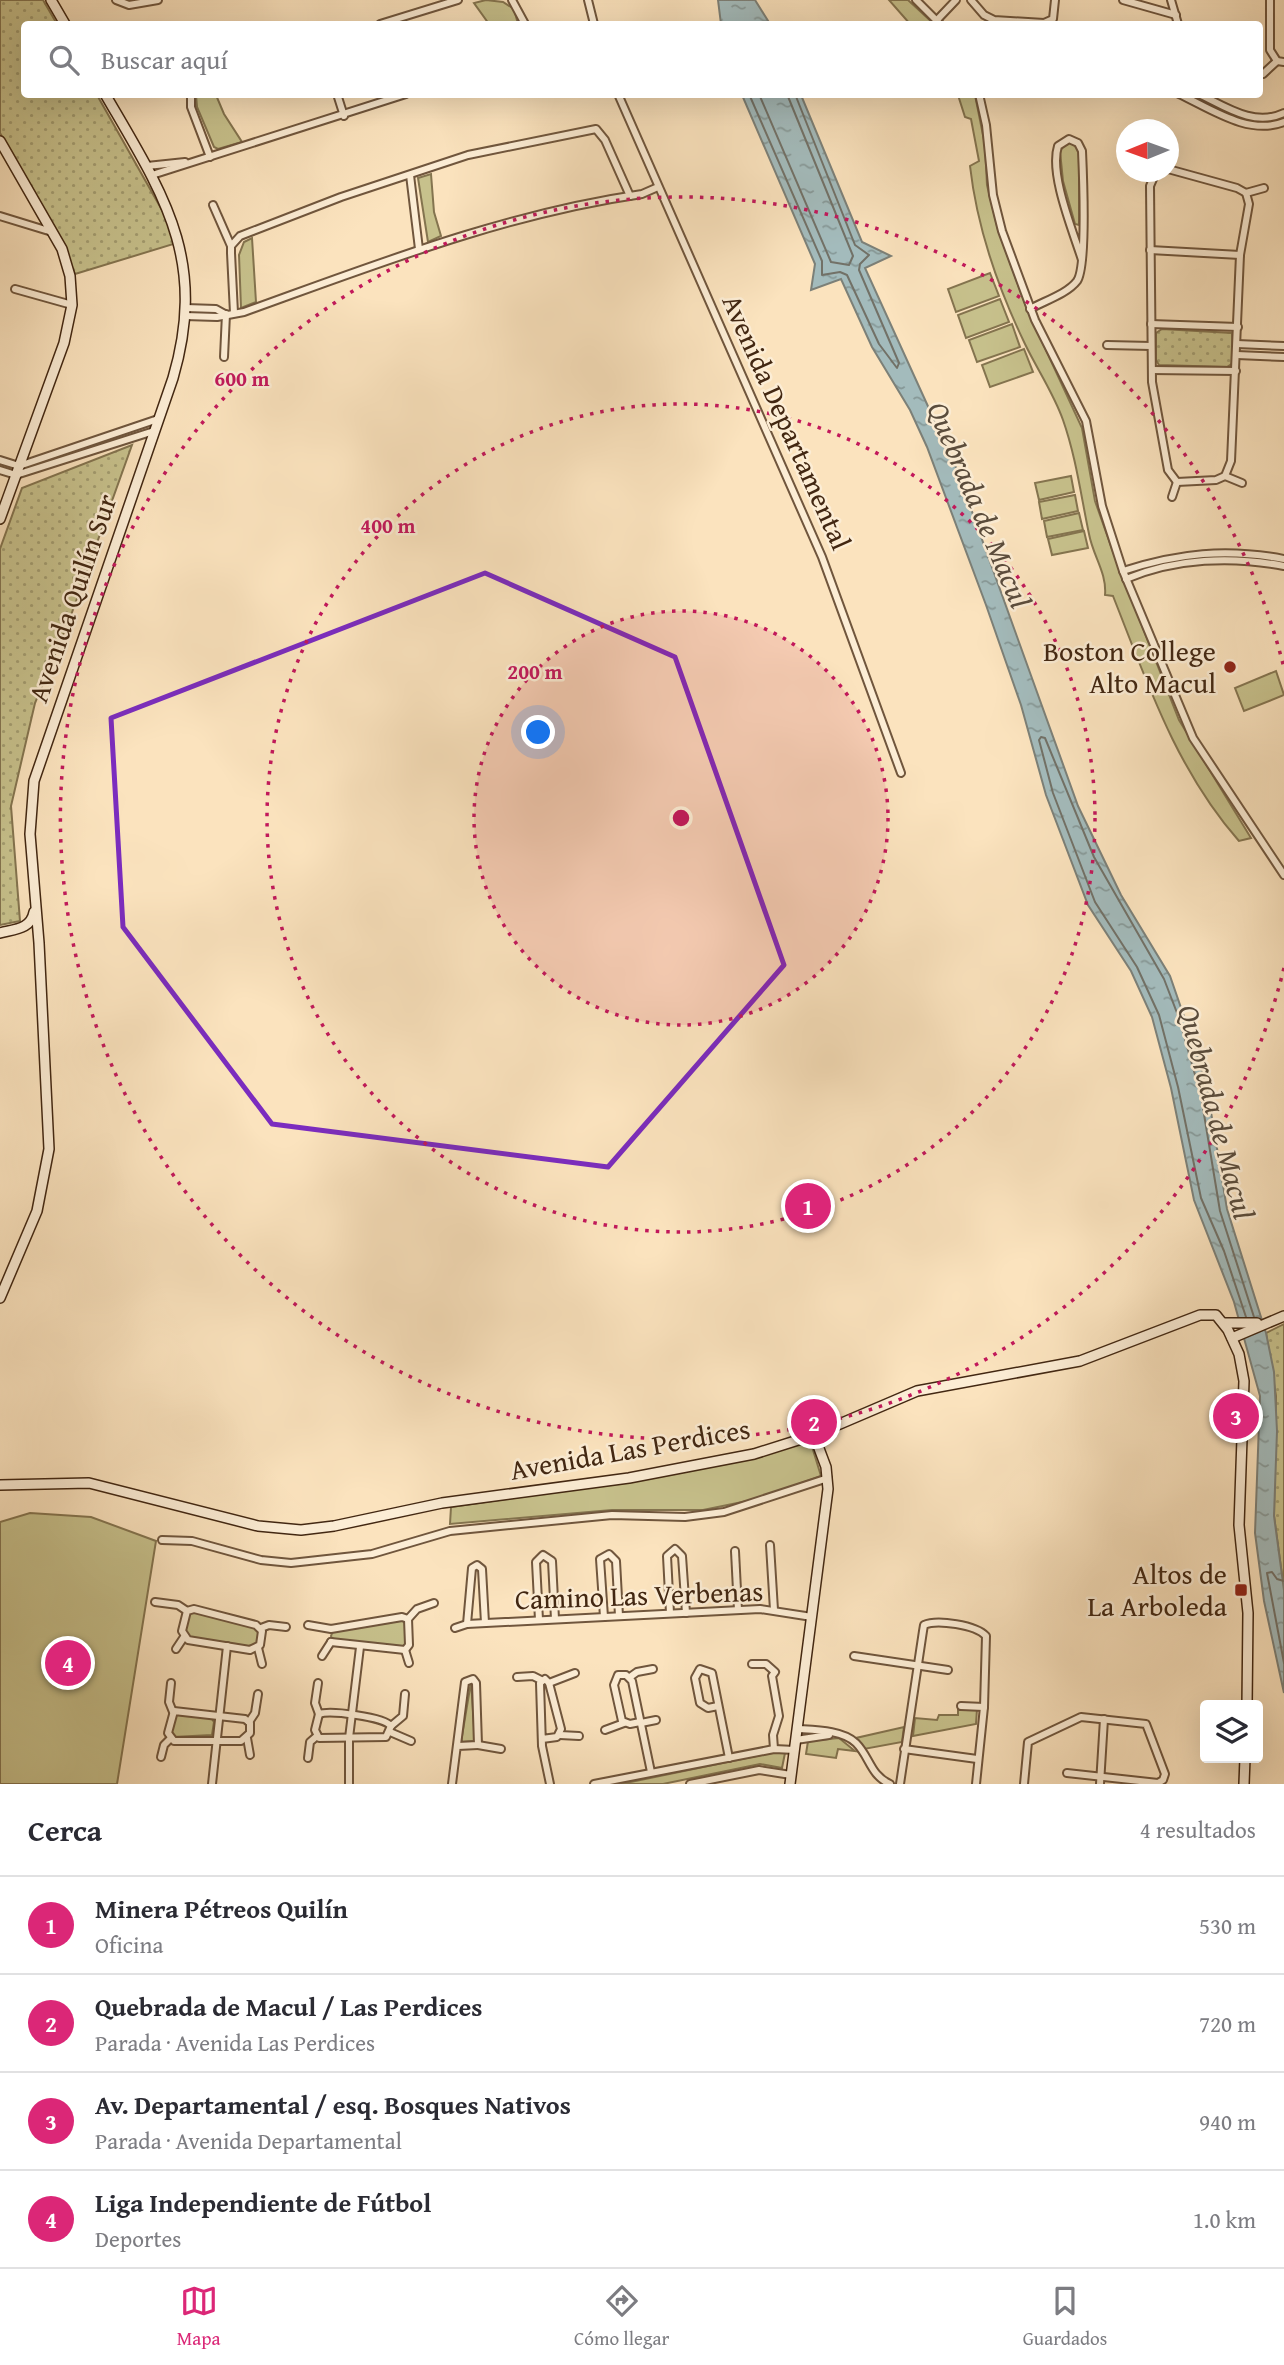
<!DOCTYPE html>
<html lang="es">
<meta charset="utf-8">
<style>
:root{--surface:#fff;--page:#f2f2f3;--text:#2b2b33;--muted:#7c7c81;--line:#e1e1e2;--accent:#db2777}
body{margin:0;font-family:"Gentium Book Plus",serif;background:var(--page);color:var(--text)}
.controls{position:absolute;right:21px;bottom:21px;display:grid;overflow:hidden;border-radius:7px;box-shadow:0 7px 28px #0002}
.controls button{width:63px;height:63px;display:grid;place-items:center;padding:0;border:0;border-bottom:2px solid var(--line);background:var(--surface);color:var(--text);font:35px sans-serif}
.compass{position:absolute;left:1116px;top:119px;width:63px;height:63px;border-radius:50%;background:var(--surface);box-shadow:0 7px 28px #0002;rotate:269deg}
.you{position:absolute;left:539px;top:733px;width:24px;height:24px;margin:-18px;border:5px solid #fff;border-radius:50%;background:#1a73e8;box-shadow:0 0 0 10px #1a73e833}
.badge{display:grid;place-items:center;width:46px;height:46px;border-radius:50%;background:var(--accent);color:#fff;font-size:23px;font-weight:700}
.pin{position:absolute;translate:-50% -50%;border:4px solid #fff;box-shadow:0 2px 7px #0006}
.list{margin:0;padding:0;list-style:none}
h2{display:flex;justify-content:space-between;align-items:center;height:91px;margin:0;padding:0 28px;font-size:30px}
h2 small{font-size:23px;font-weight:400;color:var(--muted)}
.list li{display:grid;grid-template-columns:46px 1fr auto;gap:21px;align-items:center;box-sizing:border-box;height:98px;padding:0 28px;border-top:2px solid var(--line)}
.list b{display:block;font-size:26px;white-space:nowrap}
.list p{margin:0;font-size:23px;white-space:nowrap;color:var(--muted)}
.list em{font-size:23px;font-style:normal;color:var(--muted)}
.icon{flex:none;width:38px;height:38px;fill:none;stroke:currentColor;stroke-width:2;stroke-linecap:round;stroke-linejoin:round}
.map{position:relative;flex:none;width:1284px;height:1784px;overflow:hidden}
.search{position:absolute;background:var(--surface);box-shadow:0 7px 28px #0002;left:21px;right:21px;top:21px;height:77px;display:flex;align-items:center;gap:18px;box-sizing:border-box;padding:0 24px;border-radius:7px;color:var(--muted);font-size:26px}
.sheet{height:483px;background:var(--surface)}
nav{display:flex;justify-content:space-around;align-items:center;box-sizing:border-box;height:98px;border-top:2px solid var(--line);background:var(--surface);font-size:19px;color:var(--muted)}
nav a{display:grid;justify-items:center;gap:4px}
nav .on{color:var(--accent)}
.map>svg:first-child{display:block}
.green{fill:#c7c18c;stroke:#84744f;stroke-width:2}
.park{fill:url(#park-dots);stroke:#84744f;stroke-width:2}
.water{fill:url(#water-ripples);stroke:#7c8078;stroke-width:2}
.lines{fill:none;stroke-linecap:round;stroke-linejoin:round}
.shore{stroke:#727167;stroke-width:2}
.street-casing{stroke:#70563d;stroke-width:10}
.secondary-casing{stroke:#422712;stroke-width:12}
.street{stroke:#fcedd5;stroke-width:6}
.secondary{stroke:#fcedd5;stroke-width:9}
.marked{fill:none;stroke:#7b2cbf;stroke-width:5;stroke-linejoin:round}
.ring{fill:none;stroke:#c2185b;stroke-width:3.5;stroke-dasharray:3.5 7}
.poi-dot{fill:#8f2418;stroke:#fcedd5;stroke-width:2.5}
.labels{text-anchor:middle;stroke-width:5;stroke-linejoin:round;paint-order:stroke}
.street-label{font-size:28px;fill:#422712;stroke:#fcedd5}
.poi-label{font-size:28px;fill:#422712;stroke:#fcedd5;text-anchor:end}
.water-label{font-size:30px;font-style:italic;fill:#5a4c3c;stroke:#fcedd5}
.centre{fill:#c2185b;stroke:#fcedd5;stroke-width:3.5}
.ring-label{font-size:21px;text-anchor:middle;font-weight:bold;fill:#c2185b;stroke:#fcedd5;stroke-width:5;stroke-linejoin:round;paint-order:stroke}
</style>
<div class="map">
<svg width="1284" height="1784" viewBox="0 0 1284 1784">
<defs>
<pattern id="park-dots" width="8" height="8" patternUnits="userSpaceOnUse" patternTransform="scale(1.75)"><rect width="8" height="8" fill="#c7c18c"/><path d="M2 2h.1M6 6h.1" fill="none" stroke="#a39d71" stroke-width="1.8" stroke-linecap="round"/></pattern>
<pattern id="water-ripples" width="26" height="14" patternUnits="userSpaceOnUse" patternTransform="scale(1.75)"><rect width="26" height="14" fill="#a3bbbc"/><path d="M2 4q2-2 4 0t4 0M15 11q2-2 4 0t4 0" fill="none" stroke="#869897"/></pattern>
</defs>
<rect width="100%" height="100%" fill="#fbe3be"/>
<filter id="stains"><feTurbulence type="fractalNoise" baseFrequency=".00286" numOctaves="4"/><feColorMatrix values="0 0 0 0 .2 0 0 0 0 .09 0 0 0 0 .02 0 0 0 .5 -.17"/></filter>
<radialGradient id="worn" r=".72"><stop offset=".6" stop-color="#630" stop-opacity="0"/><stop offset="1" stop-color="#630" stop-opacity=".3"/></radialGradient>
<!-- green -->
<g class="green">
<polygon points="486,0 503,2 514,9 518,24 489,24 474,3"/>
<polygon points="889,0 908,0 934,24 910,24"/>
<polygon points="196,95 216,95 224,114 242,142 218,149 214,147 197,107"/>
<path d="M958,95H975L985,145L987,185L998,230L1027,309L1082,428L1095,501L1113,552L1179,720L1251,838L1239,841C1177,771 1147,682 1113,596L1105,595C1107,573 1093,556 1089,534C1081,496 1076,457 1063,420C1054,394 1037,369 1025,344C998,288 977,228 970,166L979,161L971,119L965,117Z"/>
<polygon points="1066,143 1071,143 1079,149 1079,225 1075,224 1063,181 1060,151"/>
<polygon points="431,174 434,212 441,236 428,242 418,178"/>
<polygon points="252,238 256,302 241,308 239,255 244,242"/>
<polygon points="990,273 999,296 956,312 948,289"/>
<polygon points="1000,299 1009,322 966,338 958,315"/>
<polygon points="1012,324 1020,347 977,362 969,340"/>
<polygon points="1024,349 1033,372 990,387 982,365"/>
<polygon points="1071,476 1074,492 1039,500 1035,483"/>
<polygon points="1075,495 1078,511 1042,519 1039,502"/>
<polygon points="1079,513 1083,530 1047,537 1044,521"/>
<polygon points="1084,531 1088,548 1052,555 1048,539"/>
<polygon points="1276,671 1284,695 1244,711 1235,688"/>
<polygon points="810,1440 821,1476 757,1499 703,1510 612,1510 450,1524 451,1507 632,1481"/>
<polygon points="30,1513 91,1517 156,1541 117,1784 0,1784 0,1522"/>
<polygon points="193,1612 253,1626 260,1632 259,1643 252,1647 190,1638 185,1629 189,1614"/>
<polygon points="405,1620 406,1643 403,1648 332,1639 331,1636 333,1631"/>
<polygon points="471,1682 475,1741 461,1742"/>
<polygon points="977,1709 976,1724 913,1736 915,1718 937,1720 939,1715 958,1715 958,1710"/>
<polygon points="176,1713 211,1718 214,1722 212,1735 173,1737 171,1731"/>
<polygon points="904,1727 902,1742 864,1749 856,1738"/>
<polygon points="839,1738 855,1751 838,1749 836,1758 806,1754 808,1741"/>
<polygon points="776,1752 785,1753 782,1768 760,1764 663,1784 621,1784"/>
</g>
<!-- park -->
<g class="park">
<polygon points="0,0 43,0 57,24 24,24 24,94 97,95 180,242 75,274 58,236 0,133"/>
<polygon points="1162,329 1232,333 1233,363 1227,367 1159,365 1156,360 1156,333"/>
<polygon points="132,445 70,618 35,703 11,806 20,921 0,925 0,549 22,488"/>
<polygon points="1284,1324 1284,1590 1274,1516 1276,1396 1266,1333"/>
</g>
<!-- water -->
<g class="water">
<polygon points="718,0 755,0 770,24 721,24"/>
<polygon points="742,95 801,95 862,242 891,256 865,268 957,470 1078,806 1121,895 1170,976 1197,1054 1208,1094 1227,1209 1266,1333 1274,1372 1277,1431 1274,1516 1284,1590 1284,1693 1264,1601 1255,1533 1260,1396 1234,1302 1194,1200 1171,1088 1152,1017 1131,971 1088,905 1046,795 1021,705 986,605 927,447 910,410 872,347 841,279 811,290 815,264"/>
</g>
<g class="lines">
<!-- shore -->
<g class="shore">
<polyline points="749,94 822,261 822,275 840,272 847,275 879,344 897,368 899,363 859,270 860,264 869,255 855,245 795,94"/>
<polyline points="759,94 831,262 849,265 853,256 787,94"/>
<polyline points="1246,1317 1224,1251 1201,1198 1178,1087 1159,1015 1137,967 1095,902 1053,793 1039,740 1041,737 1045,738 1094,857 1164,979 1179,1018 1201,1096 1220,1211 1254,1317"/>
<polyline points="1284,1581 1277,1579 1272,1572 1267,1573 1284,1663"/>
</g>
<defs>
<g id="street">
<polyline points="116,0 129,5 158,0"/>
<polyline points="512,0 525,24"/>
<polyline points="588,0 594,24"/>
<polyline points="916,0 940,24"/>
<polyline points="971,0 984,15 994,20 1044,23 1053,19 1055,0"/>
<polyline points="1123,0 1176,15"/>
<polyline points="1171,0 1178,24"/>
<polyline points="1270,0 1270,50 1277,61 1284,62"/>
<polyline points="937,20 956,0"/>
<polyline points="380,24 458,0"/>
<polyline points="1263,74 1277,61"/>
<polyline points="191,94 191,107 210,157"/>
<polyline points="337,94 344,116"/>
<polyline points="618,94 822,557 901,773"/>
<polyline points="979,94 986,125 993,195 1002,231 1035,320 1086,421 1102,506 1123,571 1193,738 1284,875"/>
<path d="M1179,94C1211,109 1249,136 1284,122"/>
<path d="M1199,94C1226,107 1254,127 1284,113"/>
<polyline points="147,166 185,162"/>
<polyline points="1168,169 1237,188 1246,193"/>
<polyline points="1156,172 1150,186 1152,382 1168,470 1177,482"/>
<polyline points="152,175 406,94"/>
<polyline points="410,175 419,249"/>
<polyline points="1246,193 1264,188"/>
<polyline points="213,205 231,246"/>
<polyline points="0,216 52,232"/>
<polyline points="1150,250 1240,255"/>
<polyline points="15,289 72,305"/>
<polyline points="186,308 216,309 225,314"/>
<path d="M1030,309C1044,301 1067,294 1077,281C1087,267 1083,173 1082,151L1078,143L1069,139L1058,146C1049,174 1073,231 1082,260"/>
<polyline points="234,313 231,253 231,246 240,236 341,197 468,155 596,129 605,140 630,196"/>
<path d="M185,316L217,317L244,312C375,265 504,214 642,194L658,187"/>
<polyline points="1151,324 1238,327"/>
<polyline points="1237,344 1284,346"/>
<polyline points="1107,345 1151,346"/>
<polyline points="1237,355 1284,357"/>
<polyline points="224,357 226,314"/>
<polyline points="1152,370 1236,371"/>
<polyline points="0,460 19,466 158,419"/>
<polyline points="0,470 16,475 154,431"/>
<polyline points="1225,476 1231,461 1240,255 1249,204 1246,193"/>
<polyline points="1225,476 1242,483"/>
<polyline points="1177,482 1216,480 1225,476"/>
<polyline points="1172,497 1177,482"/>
<path d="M1123,571C1178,553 1227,548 1284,559"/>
<path d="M1126,579C1176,558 1232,556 1284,566"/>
<polyline points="162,1540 192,1541 261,1560 291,1563 372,1554 450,1531 612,1515 685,1517 724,1512 828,1478"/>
<polyline points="770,1545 774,1610"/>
<polyline points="735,1551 738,1610"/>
<polyline points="155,1602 178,1605 187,1611"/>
<polygon points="194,1609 256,1625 262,1631 260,1645 250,1650 188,1640 182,1631 187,1611"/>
<polyline points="670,1613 667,1556 675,1549 682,1556 686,1613"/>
<polyline points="604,1617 600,1559 609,1554 616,1561 619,1616"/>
<polyline points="539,1620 536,1562 543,1555 552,1561 555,1619"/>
<polyline points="467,1624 472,1568 477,1565 482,1569 485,1623"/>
<polyline points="308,1625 331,1629 402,1617 408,1619"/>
<polyline points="261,1628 269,1625 286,1627"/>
<polyline points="455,1628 467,1624 760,1609 812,1617"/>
<polyline points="331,1642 405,1650"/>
<polyline points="258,1648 262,1664"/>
<polyline points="176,1649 184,1637"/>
<polyline points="405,1650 409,1645 408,1619 417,1609 434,1603"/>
<polyline points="405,1650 409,1663"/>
<polyline points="322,1656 331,1642"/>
<polyline points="854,1656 948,1670"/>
<polyline points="752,1664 766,1664 775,1672 772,1676 779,1716 773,1735 774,1749"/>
<polyline points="517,1677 533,1676 541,1680"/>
<polyline points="630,1677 637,1672 653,1669"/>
<polyline points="171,1683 169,1702 173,1712"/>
<polyline points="318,1683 315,1703 319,1714"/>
<polyline points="549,1683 575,1673"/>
<polyline points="718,1706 708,1708 700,1703 695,1678 700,1669 712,1673 729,1758"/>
<polyline points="961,1706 984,1707"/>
<polygon points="174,1711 245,1719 250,1723 250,1733 241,1741 174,1741 168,1733"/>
<polyline points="319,1714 315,1730 319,1738 386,1737 391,1726 403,1716 405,1694"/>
<path d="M319,1714C330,1710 384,1717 391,1726"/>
<polyline points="249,1722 255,1713 258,1694"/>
<polyline points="640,1722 630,1724 622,1721 614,1685 618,1675 626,1675 632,1681 651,1772"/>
<polyline points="641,1723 656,1720"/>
<path d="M798,1729C815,1730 843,1730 856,1743C870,1757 870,1775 890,1784"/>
<polyline points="605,1730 624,1723"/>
<polyline points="390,1732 411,1741"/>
<polyline points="560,1735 579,1736"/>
<polyline points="247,1738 250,1755"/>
<polyline points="542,1739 557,1737 561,1729 549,1683 545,1679 540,1683 542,1746 550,1784"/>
<polyline points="796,1740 829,1735"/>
<polyline points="478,1745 501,1749"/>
<polyline points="904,1749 977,1759"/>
<polyline points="161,1757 164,1745 170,1739"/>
<polyline points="308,1758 310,1742 317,1736"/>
<polyline points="212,1784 227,1646"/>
<polyline points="349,1784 349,1738 360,1647"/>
<polyline points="452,1784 465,1682 473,1679 476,1683 478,1745 458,1746"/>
<polyline points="594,1784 774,1749 795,1750"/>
<polyline points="690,1784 759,1770 791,1775"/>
<path d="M900,1784L923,1631L924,1625C937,1619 976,1625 986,1636L984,1707L976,1784"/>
<polyline points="1024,1784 1028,1742 1081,1717 1146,1724 1165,1774 1163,1780 1158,1783 1067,1773"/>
<polyline points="1100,1784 1104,1719"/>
</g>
<g id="secondary">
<polyline points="51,0 65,24"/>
<polyline points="0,141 62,249 70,276 72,305 64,343 0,519"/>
<path d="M0,933C15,929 31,929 34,912"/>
<path d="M0,1298L37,1211L49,1149L39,943L30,834L34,781L173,378C208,258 163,194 105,94"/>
<polyline points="1224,1323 1257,1323"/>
<polyline points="1232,1338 1284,1316"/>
<polyline points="0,1485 89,1483 258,1526 301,1530 334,1526 442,1503 629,1478 754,1454 814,1435 917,1391 1080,1361 1200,1315 1216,1315 1228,1330 1239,1354 1244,1381 1239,1525 1248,1613 1247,1705"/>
<polyline points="790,1784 828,1489 826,1467 814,1435"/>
<polyline points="1244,1784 1245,1758"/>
</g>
</defs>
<!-- street casing -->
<use href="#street" class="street-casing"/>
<!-- secondary casing -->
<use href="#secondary" class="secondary-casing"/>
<!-- street -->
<use href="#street" class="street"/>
<!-- secondary -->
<use href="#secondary" class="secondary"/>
</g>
<!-- marked area -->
<path class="marked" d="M485,573L675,657L784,965L608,1167L272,1124L123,927L111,718Z"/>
<!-- distance rings -->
<circle cx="681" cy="818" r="207" fill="#c2185b" fill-opacity=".12"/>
<g class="ring">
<circle cx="681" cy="818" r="207"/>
<circle cx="681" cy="818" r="414"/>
<path d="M1284 968A621 621 0 1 1 1284 668"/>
</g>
<!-- markers -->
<g class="poi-dot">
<circle cx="1230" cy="667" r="7"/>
<rect x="1234" y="1583" width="14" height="14" rx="3.5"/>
</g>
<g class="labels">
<!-- street labels -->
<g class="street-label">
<text transform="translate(787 422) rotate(66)" y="10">Avenida Departamental</text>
<text transform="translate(72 598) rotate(-71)" y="10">Avenida Quilín Sur</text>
<text transform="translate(630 1449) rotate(-10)" y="10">Avenida Las Perdices</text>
<text transform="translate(639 1595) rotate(-2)" y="10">Camino Las Verbenas</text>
</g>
<!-- poi labels -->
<g class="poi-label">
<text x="1216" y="661">Boston College<tspan x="1216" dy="32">Alto Macul</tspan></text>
<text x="1227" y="1584">Altos de<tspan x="1227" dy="32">La Arboleda</tspan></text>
</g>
<!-- water labels -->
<g class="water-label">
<text transform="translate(979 505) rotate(67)" y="10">Quebrada de Macul</text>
<text transform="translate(1216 1112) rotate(75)" y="10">Quebrada de Macul</text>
</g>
</g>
<circle cx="681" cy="818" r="10" class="centre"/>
<g class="ring-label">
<text x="242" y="386">600 m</text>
<text x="388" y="533">400 m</text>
<text x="535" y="679">200 m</text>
</g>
<rect width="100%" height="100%" filter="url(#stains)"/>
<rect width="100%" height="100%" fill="url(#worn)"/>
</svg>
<div class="controls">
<button><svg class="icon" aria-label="layers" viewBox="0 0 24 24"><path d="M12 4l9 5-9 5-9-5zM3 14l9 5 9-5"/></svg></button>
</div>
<svg class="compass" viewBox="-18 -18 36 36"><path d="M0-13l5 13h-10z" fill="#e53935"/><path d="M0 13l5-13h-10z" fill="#7c7c81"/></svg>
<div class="you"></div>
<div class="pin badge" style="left:808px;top:1206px">1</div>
<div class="pin badge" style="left:814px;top:1422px">2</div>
<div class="pin badge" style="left:1236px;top:1416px">3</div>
<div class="pin badge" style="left:68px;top:1663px">4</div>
<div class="search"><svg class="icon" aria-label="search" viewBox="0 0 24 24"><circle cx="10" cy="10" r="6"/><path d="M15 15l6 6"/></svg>Buscar aquí</div>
</div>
<section class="sheet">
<h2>Cerca<small>4 resultados</small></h2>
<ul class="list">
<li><span class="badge">1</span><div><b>Minera Pétreos Quilín</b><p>Oficina</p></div><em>530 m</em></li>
<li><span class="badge">2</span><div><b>Quebrada de Macul / Las Perdices</b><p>Parada · Avenida Las Perdices</p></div><em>720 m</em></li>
<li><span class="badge">3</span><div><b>Av. Departamental / esq. Bosques Nativos</b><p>Parada · Avenida Departamental</p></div><em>940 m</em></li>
<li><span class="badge">4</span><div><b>Liga Independiente de Fútbol</b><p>Deportes</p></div><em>1.0 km</em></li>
</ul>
</section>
<nav>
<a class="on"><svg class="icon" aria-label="map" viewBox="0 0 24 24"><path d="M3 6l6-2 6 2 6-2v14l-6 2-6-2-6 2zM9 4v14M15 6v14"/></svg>Mapa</a>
<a><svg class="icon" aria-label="directions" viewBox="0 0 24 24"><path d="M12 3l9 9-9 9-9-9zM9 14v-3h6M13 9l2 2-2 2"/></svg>Cómo llegar</a>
<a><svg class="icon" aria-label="saved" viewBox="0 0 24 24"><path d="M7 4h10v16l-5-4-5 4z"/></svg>Guardados</a>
</nav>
